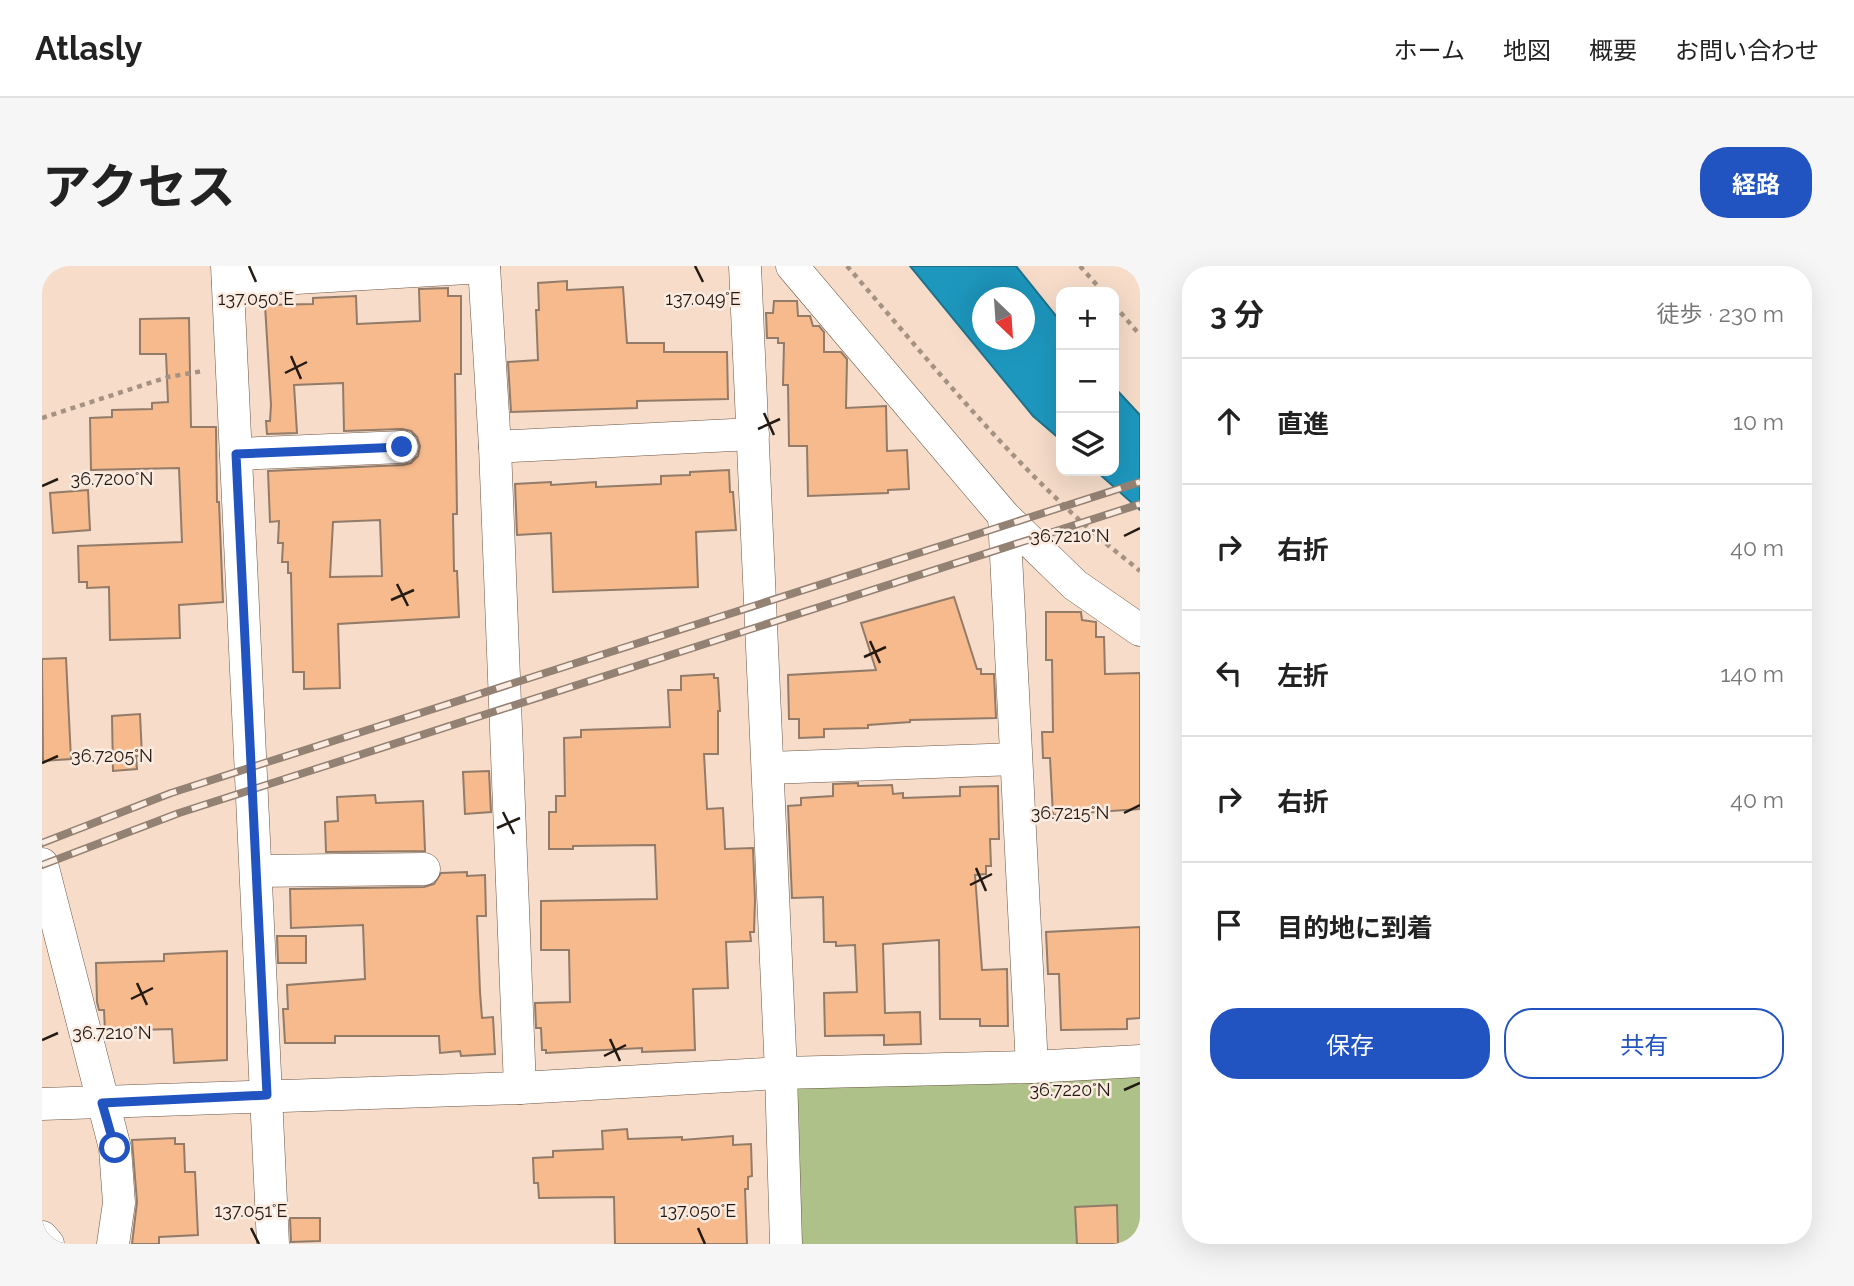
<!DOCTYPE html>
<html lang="ja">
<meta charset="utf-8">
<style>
:root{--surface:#fff;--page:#f6f6f6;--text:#222;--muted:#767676;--line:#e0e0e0;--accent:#2254c1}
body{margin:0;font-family:Raleway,"Noto Sans JP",sans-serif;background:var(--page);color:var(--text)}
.controls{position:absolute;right:21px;top:21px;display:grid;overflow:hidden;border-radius:14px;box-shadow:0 7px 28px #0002}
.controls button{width:63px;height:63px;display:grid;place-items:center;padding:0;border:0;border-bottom:2px solid var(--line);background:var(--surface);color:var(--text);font:35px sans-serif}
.compass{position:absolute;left:930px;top:21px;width:63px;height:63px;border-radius:50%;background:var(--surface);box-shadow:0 7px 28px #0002;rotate:155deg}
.stop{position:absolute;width:21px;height:21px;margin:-16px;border:5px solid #2254c1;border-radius:50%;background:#fff}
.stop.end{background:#2254c1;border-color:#fff;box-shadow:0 2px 7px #0008}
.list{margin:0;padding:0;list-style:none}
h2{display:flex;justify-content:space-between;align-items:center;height:91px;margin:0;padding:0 28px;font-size:30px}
h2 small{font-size:23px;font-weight:400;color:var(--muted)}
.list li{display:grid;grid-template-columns:46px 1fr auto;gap:21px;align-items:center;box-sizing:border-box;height:126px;padding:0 28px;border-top:2px solid var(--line)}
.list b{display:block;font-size:26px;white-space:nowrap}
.list em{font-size:23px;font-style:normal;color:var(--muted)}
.actions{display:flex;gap:14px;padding:21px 28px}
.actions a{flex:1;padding:16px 0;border:2px solid var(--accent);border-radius:28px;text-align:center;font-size:24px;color:var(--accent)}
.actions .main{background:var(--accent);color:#fff}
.icon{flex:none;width:38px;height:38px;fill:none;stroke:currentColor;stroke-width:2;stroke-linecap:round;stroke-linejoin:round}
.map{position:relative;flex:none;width:1098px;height:978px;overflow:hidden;border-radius:28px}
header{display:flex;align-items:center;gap:42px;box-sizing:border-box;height:98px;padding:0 35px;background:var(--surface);border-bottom:2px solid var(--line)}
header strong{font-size:33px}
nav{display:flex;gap:38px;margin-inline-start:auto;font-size:24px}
.intro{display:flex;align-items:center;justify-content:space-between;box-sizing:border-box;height:168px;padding:0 42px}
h1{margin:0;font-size:49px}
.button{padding:18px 32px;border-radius:28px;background:var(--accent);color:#fff;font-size:24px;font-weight:700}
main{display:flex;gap:42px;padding:0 42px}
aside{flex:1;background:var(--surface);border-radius:28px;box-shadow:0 7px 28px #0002}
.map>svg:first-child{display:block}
.green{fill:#adc188}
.water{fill:#1e97be;stroke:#20728b;stroke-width:2;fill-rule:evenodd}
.building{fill:#f6ba8d;stroke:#927b69;stroke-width:2;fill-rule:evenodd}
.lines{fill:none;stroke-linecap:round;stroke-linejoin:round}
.minor-casing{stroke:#6a5544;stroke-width:33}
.path{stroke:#a59283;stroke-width:4.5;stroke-dasharray:5 5;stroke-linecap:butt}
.minor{stroke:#fff;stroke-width:32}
.rail-casing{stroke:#938173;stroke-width:8}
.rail{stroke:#fbebe0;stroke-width:5;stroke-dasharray:16;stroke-linecap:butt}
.route{stroke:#2254c1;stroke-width:9}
.ticks{fill:none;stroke:#231a13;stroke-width:2.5}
.ticks-label{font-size:18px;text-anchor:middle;fill:#231a13;stroke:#fbebe0;stroke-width:5;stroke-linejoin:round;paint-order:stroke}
</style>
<header>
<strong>Atlasly</strong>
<nav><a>ホーム</a><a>地図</a><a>概要</a><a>お問い合わせ</a></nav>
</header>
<div class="intro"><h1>アクセス</h1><a class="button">経路</a></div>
<main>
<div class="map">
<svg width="1098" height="978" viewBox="0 0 1098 978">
<rect width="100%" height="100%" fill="#f6dcc9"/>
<!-- green -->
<polygon class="green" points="1098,805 1098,978 760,978 751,817"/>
<!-- water -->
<g class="water">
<path d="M868,0H974L1019,56V174L991,150ZM940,32H982V74H940Z"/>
<polygon points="1072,121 1098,149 1098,244 1054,205 1072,205"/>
</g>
<!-- building -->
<g class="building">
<polygon points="525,15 525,24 581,21 585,77 622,77 622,86 685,86 686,133 595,135 595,142 469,146 466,96 496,94 494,44 497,44 496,17"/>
<path d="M406,22V30H419V108H413L415,248H411L412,305H415L417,351L296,358L298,422L262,423V406H251L249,307H246V296H240L241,277H236L237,255L228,256L226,205L361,199L369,197L376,190L378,180L375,171L369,165L360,163L302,165L301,117L252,119L255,167L225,168L224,155H228L229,139L223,39L271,38V32L314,30L315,58L378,55L377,23ZM338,254L340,310L288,311L291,256Z"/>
<polygon points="732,35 755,35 756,50 768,50 771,60 777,60 782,66 782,86 799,86 805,93 804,142 844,140 845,185 865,184 867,223 846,224 846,227 766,230 765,180 747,180 746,119 741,119 742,77 736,77 736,72 725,72 724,47 731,47"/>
<polygon points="147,52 149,161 174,161 175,236 177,236 181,336 137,339 138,372 68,374 67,321 45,322 45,316 37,316 36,280 140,276 137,202 49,204 48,152 70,151 70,144 110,143 110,137 126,136 124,88 98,88 98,53"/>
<polygon points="687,204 688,226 691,226 694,264 654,266 656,321 511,326 509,267 475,269 473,218 509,216 509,219 554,216 554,221 619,218 619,210 648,209 648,206"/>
<polygon points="46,224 48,264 11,267 8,227"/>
<polygon points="912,331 935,403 939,403 939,408 952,408 954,452 868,454 868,456 826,459 826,462 782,463 782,471 757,472 757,453 747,453 746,409 834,404 819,357"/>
<polygon points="1004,346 1039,346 1040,354 1054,356 1054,371 1062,371 1063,408 1098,407 1098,543 1011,549 1008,492 1001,492 1000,466 1011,466 1010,394 1004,394"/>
<polygon points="24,392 29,493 1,495 0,393"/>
<polygon points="672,408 672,412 676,412 678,445 676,445 676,488 662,488 665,543 681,542 683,583 711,582 713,634 712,666 708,666 709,675 684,676 686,722 651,723 653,784 600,786 600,782 504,787 504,784 500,784 499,762 494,762 493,737 528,736 527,684 499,684 499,635 615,633 613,579 531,580 531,583 507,583 507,546 514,546 514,530 523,530 522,472 539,471 539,464 628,461 626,424 639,424 639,410"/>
<polygon points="98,448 100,490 94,490 95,503 71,505 70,450"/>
<polygon points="447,505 449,546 423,548 421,506"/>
<polygon points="816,517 816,520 850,519 851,528 861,527 861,532 918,530 918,521 956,520 957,573 948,573 949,600 944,600 944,608 933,609 940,704 965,703 966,760 938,760 938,753 898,753 897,674 841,678 843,747 878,746 879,778 842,779 842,769 783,770 782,727 815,726 813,679 794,680 794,676 782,676 781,631 750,632 746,540 759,539 759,532 791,530 791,518"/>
<polygon points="333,529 334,537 381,535 383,585 284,586 283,556 296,555 295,531"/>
<polygon points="425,606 425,610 443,609 444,650 435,650 438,726 440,752 451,751 453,788 419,790 418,785 398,787 397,770 293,770 293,777 243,777 241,743 246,743 245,719 323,713 321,659 249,662 248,623 382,621 392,618 399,607"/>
<polygon points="1098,661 1098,752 1085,753 1085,763 1019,764 1017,708 1006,708 1004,666"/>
<polygon points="235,670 264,670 264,697 236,697"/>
<polygon points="185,685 185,794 132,797 130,763 63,765 62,744 57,744 55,736 54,697 122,695 122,688"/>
<polygon points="585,863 586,873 640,871 640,874 691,870 691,879 709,878 710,910 706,911 706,923 703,923 705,978 573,978 572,931 497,932 496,917 492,917 491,892 511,891 511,885 561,883 560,865"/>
<polygon points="133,872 133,878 142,878 143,906 153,906 156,969 117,971 117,978 90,978 95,936 90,874"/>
<polygon points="1075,939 1076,978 1035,978 1033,941"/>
<polygon points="248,952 278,952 278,975 249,976"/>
</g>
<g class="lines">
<defs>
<g id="minor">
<polyline points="185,0 231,978"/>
<polyline points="442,0 453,181 478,822"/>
<polyline points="703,0 739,807 744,978"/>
<polyline points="750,0 962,250 1033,319 1098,364"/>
<polyline points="186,16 442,1"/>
<polyline points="453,181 711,168"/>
<polyline points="194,188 360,181"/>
<polyline points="962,250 990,801"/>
<polyline points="726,502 974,493"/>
<polyline points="0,598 73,882 77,937 71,978"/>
<polyline points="214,605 382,603"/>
<polyline points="0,838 478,822 739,807 990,801 1098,795"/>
<polyline points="0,971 6,978"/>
</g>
</defs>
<!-- minor casing -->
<use href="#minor" class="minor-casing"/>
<!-- path -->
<g class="path">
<path d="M805,0C882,89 957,182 1044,260C1061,276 1080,290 1098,305"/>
<polyline points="1038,0 1061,26"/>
<polyline points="1072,39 1098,69"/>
<polyline points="0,152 126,111 161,105"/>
</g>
<!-- minor -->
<use href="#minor" class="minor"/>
<defs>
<g id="rail">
<polyline points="0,577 129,527 1098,216"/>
<polyline points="0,599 137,547 1098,238"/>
</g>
</defs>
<!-- rail casing -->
<use href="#rail" class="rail-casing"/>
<!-- rail -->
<use href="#rail" class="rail"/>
</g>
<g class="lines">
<!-- route -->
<polyline class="route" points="73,882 60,837 225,829 194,188 360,181"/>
</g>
<!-- ticks -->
<path class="ticks" d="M207,0L214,16M653,0L661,16M249,90L259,113M243,107L265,96M722,147L732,169M716,163L738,153M0,220L16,213M1082,270L1098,262M355,318L366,340M349,334L372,324M828,375L838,397M822,391L844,381M0,497L16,490M461,546L472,568M1082,547L1098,539M455,562L478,552M934,602L944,625M928,619L950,608M95,717L105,739M89,733L111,722M568,773L578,795M0,774L16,767M562,790L584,779M1082,824L1098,817M209,962L217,978M656,962L663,978"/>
<g class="ticks-label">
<text x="214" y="39">137.050°E</text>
<text x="661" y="39">137.049°E</text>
<text x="70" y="219">36.7200°N</text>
<text x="1028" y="276">36.7210°N</text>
<text x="70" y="496">36.7205°N</text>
<text x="1028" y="553">36.7215°N</text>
<text x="70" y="773">36.7210°N</text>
<text x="1028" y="830">36.7220°N</text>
<text x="209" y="951">137.051°E</text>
<text x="656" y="951">137.050°E</text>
</g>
</svg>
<div class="controls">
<button>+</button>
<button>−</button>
<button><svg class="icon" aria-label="layers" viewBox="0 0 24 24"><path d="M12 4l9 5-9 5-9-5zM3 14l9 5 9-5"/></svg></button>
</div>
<svg class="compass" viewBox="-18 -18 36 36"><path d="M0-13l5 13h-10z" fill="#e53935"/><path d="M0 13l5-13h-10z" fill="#767676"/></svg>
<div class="stop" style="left:73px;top:882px"></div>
<div class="stop end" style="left:360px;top:181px"></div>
</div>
<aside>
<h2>3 分<small>徒歩 · 230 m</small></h2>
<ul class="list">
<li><svg class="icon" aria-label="ahead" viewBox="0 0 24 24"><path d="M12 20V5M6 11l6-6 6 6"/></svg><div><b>直進</b></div><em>10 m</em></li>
<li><svg class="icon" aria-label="right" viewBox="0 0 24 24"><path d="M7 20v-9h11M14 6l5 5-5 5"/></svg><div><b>右折</b></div><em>40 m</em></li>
<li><svg class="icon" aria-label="left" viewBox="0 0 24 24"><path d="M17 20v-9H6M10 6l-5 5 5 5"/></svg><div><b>左折</b></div><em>140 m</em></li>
<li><svg class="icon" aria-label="right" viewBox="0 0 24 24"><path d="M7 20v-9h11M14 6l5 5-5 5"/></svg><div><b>右折</b></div><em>40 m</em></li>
<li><svg class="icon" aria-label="arrive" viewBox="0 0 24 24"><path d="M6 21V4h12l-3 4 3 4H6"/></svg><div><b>目的地に到着</b></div></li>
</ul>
<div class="actions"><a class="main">保存</a><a>共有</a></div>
</aside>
</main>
